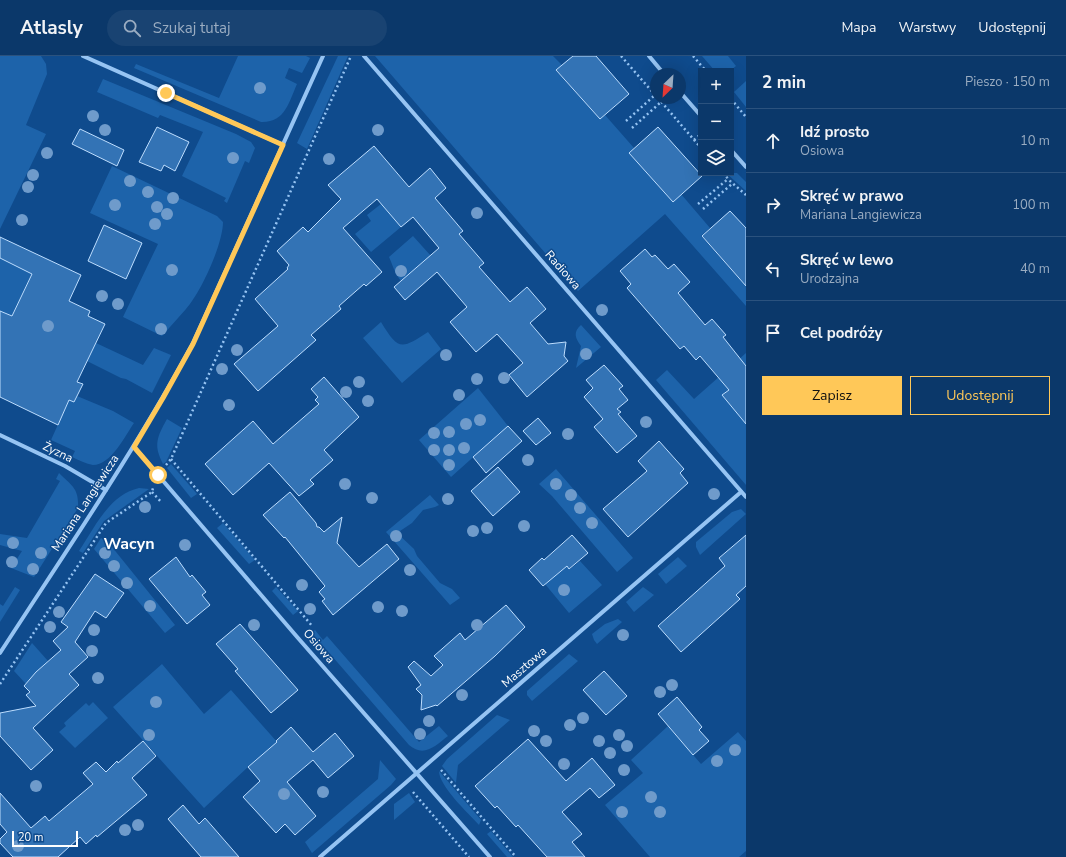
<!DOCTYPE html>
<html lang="pl">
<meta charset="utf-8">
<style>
:root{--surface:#0b386a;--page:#194372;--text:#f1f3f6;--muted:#9aacc1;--line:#2b527e;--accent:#ffc858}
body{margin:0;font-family:"Nunito Sans",sans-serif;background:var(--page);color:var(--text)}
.controls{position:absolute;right:12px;top:12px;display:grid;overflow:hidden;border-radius:0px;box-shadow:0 4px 16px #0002}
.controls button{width:36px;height:36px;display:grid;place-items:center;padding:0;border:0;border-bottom:1px solid var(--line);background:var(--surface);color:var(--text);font:20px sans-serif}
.compass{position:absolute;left:650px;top:12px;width:36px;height:36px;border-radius:50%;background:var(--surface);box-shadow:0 4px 16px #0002;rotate:205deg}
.scale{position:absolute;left:12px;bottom:10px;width:66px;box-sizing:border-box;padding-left:4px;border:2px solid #fff;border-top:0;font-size:11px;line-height:14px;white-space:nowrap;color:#fff;-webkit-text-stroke:3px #0f4b8d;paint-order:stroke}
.stop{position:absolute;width:12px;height:12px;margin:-9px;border:3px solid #ffc858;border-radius:50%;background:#fff}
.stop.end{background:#ffc858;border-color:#fff;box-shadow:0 1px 4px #0008}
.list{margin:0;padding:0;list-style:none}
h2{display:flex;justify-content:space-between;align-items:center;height:52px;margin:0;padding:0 16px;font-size:17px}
h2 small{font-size:13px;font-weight:400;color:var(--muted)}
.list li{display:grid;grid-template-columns:26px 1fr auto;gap:12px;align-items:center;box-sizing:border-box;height:64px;padding:0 16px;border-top:1px solid var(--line)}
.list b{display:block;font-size:15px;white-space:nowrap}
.list p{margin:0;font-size:13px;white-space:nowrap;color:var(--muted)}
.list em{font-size:13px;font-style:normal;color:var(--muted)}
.actions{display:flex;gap:8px;padding:12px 16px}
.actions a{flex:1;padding:9px 0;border:1px solid var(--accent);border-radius:0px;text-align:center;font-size:14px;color:var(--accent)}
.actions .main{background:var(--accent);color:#111}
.icon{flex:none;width:22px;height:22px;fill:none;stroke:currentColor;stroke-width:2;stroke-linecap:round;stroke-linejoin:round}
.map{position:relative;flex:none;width:746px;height:801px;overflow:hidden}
header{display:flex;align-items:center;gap:24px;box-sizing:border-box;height:56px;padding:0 20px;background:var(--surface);border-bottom:1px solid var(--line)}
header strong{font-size:19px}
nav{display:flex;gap:22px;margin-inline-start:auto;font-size:14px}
.search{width:280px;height:36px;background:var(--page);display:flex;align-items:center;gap:10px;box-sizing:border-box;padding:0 14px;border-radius:22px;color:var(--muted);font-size:15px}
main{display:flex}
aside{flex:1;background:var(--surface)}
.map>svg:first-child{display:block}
.green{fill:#1d63aa}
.building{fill:#3373b5;stroke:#bdddfe}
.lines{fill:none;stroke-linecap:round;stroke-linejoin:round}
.path{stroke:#96c4f3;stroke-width:2.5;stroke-dasharray:2 3;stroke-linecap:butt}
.street{stroke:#96c4f3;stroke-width:4}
.tree{fill:#6f9bcb}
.route{stroke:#ffc858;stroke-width:5}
.labels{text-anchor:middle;stroke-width:3;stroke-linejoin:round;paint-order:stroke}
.street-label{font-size:12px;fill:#fff;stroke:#0f4b8d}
.district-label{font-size:16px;font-weight:bold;fill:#fff;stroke:#0f4b8d}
</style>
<header>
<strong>Atlasly</strong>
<div class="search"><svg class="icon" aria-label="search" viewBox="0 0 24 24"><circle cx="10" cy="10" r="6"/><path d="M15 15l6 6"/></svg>Szukaj tutaj</div>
<nav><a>Mapa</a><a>Warstwy</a><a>Udostępnij</a></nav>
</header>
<main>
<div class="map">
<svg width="746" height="801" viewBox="0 0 746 801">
<rect width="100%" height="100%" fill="#0f4b8d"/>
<!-- green -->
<g class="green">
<polygon points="0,0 41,0 46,8 47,18 26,69 46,78 0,173"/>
<path d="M238,0H306L310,2L302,17L289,12L285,22L297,28C289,46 285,67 261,66L134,12L136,8L219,42Z"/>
<polygon points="338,0 348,0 307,93 297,87"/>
<polygon points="375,0 553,0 562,9 556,15 600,63 605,59 634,92 629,97 673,146 681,138 710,172 701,180 744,228 746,227 746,250 665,158 578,235"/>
<polygon points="702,0 728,0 736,10 730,15 715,15"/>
<polygon points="103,23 236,78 251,86 255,92 249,107 245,105 227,147 224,145 226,142 182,120 203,76 160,59 158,62 97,36"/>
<polygon points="746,25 746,51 734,36"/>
<path d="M112,110L217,160L223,166C223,188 201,236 186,253C178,262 170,271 162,280L123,261L158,188L90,157Z"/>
<polygon points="726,117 737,117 746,126 746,135"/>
<polygon points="381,148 401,171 371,196 355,178 371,165 367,159"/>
<path d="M413,180L431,200L401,225C395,218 393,210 389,201Z"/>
<polygon points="0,202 32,217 12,260 0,255"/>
<path d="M381,266C398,294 401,294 428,276L441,293L402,327L363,282Z"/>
<path d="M581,269L601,291L576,312L581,290C575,282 573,276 581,269Z"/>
<polygon points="96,287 143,309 154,292 171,299 152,337 126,323 121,322 87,305"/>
<polygon points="746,297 746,429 656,324 667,314 694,343"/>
<polygon points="478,332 508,370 451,421 419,384"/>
<path d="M77,340L113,355L134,367C125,380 111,409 93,409C86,408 79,404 72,401L75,395L51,384L69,344L74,346Z"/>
<path d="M167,363L182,372L166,406L163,408C153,389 157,381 167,363Z"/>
<polygon points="171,408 197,438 191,442 167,412"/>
<polygon points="556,413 633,502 617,516 552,440 539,428"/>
<path d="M59,417C72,430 79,432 78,452L34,521L11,512L22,495L0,489V478L27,482L60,425L56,423Z"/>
<path d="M139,432L149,433L104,465L83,497L79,495C95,471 109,439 139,432Z"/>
<polygon points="430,439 439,449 435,451 423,454 412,467 397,477 414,493 417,500 440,527 452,533 460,542 450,549 386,476"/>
<polygon points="741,453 746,458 700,499 696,491 696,486 732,456"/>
<polygon points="223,467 255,504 249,508 217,472"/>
<polygon points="101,482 112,491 175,569 165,577 94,493"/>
<polygon points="678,501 687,510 666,528 658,518"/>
<polygon points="580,505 602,529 569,557 545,528 567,510 570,513"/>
<polygon points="15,531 20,534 0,566 0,548 3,550"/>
<polygon points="276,531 298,555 293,559 272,535"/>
<polygon points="643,531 654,539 634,556 626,546"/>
<polygon points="618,563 622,566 597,588 594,584 592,578 605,568"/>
<path d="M315,574L323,584L327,580L419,686L439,670L448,680C435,690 424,702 409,689L312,577Z"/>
<polygon points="32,587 48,605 26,628 14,615"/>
<polygon points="569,598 578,605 532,645 527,639 527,635"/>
<polygon points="162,608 204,658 231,634 278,687 248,711 204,752 113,651"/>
<polygon points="93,646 108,662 75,692 59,676 66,670 64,667 86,647 89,650"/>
<polygon points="497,659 510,664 458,709 456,727 442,710 447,703"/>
<polygon points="668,670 701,708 738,676 746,685 746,795 739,801 650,801 605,749 643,717 631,704"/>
<polygon points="380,704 396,723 391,729 312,797 305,786 378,723"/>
<path d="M439,715L481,764L479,769C468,757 439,730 439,715Z"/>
<polygon points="409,737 415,746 394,764 394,748"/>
<polygon points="491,775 513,801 507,801 487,778"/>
</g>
<!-- building -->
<g class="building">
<polygon points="573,0 596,0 629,38 600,63 556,14"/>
<polygon points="157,71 189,86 175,115 164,109 161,115 139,106"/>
<polygon points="658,71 702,120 673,146 629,97"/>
<polygon points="80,73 124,94 117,110 72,88"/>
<polygon points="374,90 409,131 430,112 446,132 435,142 463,175 459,178 484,207 479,211 510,246 527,231 546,253 530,267 548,288 566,286 564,300 568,305 527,341 509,319 523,307 497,278 476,296 450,266 467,251 437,216 405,244 394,231 439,192 413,161 401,171 377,143 343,172 382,216 366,230 364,228 339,250 341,253 311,279 316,284 258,335 234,308 278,270 255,243 288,213 287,212 289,209 277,195 303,171 308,176 341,143 328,129"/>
<polygon points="730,155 746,172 746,230 702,180"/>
<polygon points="104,169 142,187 126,223 88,205"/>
<polygon points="0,181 81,219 69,245 90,255 88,260 105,268 77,326 83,328 74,346 69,344 58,369 0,341 0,255 12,260 32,218 0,202"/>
<polygon points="645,193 652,201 655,199 668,213 674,208 690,226 678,237 705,269 712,263 726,279 723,281 746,310 746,368 722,339 729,334 700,300 696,304 684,290 680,293 627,232 631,228 620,215"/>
<polygon points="604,309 623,330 619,333 628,344 617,353 621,356 618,358 637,380 617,397 594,371 603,363 584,341 593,332 586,324"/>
<polygon points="324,321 359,361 324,394 333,404 310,424 314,428 299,440 269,407 233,439 205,408 253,365 273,388 319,348 315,344 318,341 311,333"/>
<polygon points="538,362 551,377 536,389 523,375"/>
<polygon points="508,370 522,385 486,417 473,401"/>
<polygon points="659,385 684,413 680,417 688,427 628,481 603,453 647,415 638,405"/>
<polygon points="498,411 520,436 493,460 471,435"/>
<polygon points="290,436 316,467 317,471 319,471 324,476 342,461 337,487 359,511 387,488 399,503 333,559 322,545 325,543 319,536 325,530 285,481 284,482 263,459"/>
<polygon points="572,479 588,497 569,513 567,510 543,530 529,514 542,502 544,504"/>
<polygon points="746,479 746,530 736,539 740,543 681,596 658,570 725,510 719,502"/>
<polygon points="176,501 190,521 192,519 206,536 202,539 210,549 187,568 149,523"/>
<polygon points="95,518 124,537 106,562 95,555 75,586 88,601 69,618 79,629 33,672 53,694 31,714 0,680 0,657 36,650 26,639 30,636 24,630 36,616 61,594 53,585 68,571 61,566"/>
<polygon points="506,549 525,571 495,600 437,650 436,649 421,654 422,639 416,633 421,629 408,611 414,605 431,620 443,609 434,600 460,577 465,584"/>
<polygon points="240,568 298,634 271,657 235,615 238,613 216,588"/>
<polygon points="604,615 627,640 606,659 583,634"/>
<polygon points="677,641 702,671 699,674 709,685 693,699 658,658"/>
<polygon points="291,671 313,696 335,677 354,700 328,722 313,704 287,726 316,760 295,779 285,768 276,777 243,741 260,725 248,711 277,686 276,685"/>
<polygon points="528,683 566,725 592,702 615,729 599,742 590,732 562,756 582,778 572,786 585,801 547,801 518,769 516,771 497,750 495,752 475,730"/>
<polygon points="143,685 156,700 132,722 147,739 97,781 96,779 86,788 80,781 58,801 13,801 0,787 0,783 7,776 0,768 0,737 31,772 45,760 49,765 93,728 83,717 96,706 106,716 117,705 118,707"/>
<polygon points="183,749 199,768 205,762 239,801 201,801 168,763"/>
</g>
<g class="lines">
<!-- path -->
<g class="path">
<polyline points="621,0 656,40"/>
<polyline points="693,0 706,15"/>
<polyline points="658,42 701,92"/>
<polyline points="731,43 746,61"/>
<polyline points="626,65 655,39"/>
<polyline points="632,72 661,46"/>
<polyline points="694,84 701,78"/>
<polyline points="723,117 730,125 746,139"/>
<polyline points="698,148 728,123"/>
<polyline points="703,153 733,127"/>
<polyline points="171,403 313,571"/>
<polyline points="166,409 171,403 351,0"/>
<polyline points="152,436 162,447"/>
<polyline points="0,628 106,467 152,436 153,432"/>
<polyline points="441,714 516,801"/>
<polyline points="413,736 469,801"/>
</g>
<!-- street -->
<g class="street">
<polyline points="83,0 283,89"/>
<polyline points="364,0 746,441"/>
<polyline points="649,0 664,18"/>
<polyline points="680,36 701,60"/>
<polyline points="731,94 746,111"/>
<polyline points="0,379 65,410 106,434"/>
<polyline points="134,391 298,582 490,801"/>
<path d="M0,597C66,495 135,395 193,287L323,0"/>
<polyline points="320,801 741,436"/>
</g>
</g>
<!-- trees -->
<g class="tree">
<circle cx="260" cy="32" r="6"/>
<circle cx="93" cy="60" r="6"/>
<circle cx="105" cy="74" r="6"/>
<circle cx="378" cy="74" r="6"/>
<circle cx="47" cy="97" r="6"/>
<circle cx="233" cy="102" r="6"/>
<circle cx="329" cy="103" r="6"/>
<circle cx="33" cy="119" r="6"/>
<circle cx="130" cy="125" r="6"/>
<circle cx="28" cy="131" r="6"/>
<circle cx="148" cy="136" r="6"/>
<circle cx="173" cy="142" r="6"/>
<circle cx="115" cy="149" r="6"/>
<circle cx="157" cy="151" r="6"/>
<circle cx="477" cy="157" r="6"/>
<circle cx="167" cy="158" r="6"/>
<circle cx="22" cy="164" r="6"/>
<circle cx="155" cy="168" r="6"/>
<circle cx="172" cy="214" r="6"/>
<circle cx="401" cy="215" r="6"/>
<circle cx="102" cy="240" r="6"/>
<circle cx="118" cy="248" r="6"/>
<circle cx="602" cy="254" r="6"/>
<circle cx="48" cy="270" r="6"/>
<circle cx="161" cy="273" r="6"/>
<circle cx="237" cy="294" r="6"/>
<circle cx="586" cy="298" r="6"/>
<circle cx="446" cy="299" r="6"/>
<circle cx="222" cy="313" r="6"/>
<circle cx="504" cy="322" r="6"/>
<circle cx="477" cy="323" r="6"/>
<circle cx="359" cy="326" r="6"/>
<circle cx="346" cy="336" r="6"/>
<circle cx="459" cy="339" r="6"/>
<circle cx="368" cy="345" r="6"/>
<circle cx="229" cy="349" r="6"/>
<circle cx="480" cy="364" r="6"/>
<circle cx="646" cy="366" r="6"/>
<circle cx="466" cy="368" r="6"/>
<circle cx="449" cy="376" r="6"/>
<circle cx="434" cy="377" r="6"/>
<circle cx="568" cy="378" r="6"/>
<circle cx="464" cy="392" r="6"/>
<circle cx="434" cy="394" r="6"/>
<circle cx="449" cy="394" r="6"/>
<circle cx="528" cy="404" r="6"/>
<circle cx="449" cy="409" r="6"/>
<circle cx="345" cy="428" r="6"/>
<circle cx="556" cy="428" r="6"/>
<circle cx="714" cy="438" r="6"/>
<circle cx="571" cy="439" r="6"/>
<circle cx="372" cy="442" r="6"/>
<circle cx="448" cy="443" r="6"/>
<circle cx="145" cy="451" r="6"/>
<circle cx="580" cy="452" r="6"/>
<circle cx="592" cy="467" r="6"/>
<circle cx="524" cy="470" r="6"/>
<circle cx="487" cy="472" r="6"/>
<circle cx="473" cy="475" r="6"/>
<circle cx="396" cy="480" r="6"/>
<circle cx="13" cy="487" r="6"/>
<circle cx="185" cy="489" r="6"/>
<circle cx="41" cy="497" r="6"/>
<circle cx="105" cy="497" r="6"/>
<circle cx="12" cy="506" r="6"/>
<circle cx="114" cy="510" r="6"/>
<circle cx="33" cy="513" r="6"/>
<circle cx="410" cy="514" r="6"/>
<circle cx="127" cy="527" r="6"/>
<circle cx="302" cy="529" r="6"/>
<circle cx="564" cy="534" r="6"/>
<circle cx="150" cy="550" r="6"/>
<circle cx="378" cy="551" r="6"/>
<circle cx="310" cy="553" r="6"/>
<circle cx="402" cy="555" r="6"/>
<circle cx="59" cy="556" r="6"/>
<circle cx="254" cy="569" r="6"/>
<circle cx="477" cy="569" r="6"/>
<circle cx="50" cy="571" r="6"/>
<circle cx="94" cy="574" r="6"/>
<circle cx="623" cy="579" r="6"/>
<circle cx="92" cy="595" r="6"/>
<circle cx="98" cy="622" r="6"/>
<circle cx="672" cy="629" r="6"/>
<circle cx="660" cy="636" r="6"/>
<circle cx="462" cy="639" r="6"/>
<circle cx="156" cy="646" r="6"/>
<circle cx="583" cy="662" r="6"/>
<circle cx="429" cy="665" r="6"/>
<circle cx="570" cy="669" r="6"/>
<circle cx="534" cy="675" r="6"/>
<circle cx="420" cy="678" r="6"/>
<circle cx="149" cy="679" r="6"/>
<circle cx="619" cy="679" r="6"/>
<circle cx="546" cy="685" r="6"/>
<circle cx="599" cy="685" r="6"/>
<circle cx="627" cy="690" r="6"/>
<circle cx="735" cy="694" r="6"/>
<circle cx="610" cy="697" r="6"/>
<circle cx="717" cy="705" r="6"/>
<circle cx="564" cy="708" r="6"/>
<circle cx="624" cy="714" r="6"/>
<circle cx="36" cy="730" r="6"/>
<circle cx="323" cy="736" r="6"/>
<circle cx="284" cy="738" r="6"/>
<circle cx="651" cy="741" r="6"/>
<circle cx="622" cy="756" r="6"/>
<circle cx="660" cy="756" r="6"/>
<circle cx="138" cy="769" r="6"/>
<circle cx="125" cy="774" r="6"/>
<circle cx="18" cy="790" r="6"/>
</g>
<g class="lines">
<!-- route -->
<polyline class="route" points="158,419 134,391 163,342 193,288 283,89 166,37"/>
</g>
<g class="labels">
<!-- street labels -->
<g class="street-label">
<text transform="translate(563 214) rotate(49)" y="4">Radiowa</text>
<text transform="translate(58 396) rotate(26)" y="4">Żyzna</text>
<text transform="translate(85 447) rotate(-57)" y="4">Mariana Langiewicza</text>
<text transform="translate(319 590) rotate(49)" y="4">Osiowa</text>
<text transform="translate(524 611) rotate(-41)" y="4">Masztowa</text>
</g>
<!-- district labels -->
<g class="district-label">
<text x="129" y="493">Wacyn</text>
</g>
</g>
</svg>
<div class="controls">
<button>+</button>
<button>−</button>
<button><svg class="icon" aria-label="layers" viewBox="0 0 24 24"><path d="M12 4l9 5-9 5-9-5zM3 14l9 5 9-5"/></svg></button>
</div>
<svg class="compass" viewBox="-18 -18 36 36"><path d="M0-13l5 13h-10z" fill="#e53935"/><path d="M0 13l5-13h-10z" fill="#9aacc1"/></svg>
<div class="scale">20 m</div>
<div class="stop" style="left:158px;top:419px"></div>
<div class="stop end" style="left:166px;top:37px"></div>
</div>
<aside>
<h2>2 min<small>Pieszo · 150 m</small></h2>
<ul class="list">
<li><svg class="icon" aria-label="ahead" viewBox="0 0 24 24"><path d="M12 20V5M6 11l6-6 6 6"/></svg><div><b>Idź prosto</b><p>Osiowa</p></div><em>10 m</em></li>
<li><svg class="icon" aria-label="right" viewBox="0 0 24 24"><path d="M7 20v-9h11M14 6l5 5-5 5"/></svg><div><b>Skręć w prawo</b><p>Mariana Langiewicza</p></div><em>100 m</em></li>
<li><svg class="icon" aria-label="left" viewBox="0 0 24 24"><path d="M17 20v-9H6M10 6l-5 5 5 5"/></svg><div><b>Skręć w lewo</b><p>Urodzajna</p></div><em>40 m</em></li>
<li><svg class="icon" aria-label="arrive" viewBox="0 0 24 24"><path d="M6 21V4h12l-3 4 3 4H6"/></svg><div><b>Cel podróży</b></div></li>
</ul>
<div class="actions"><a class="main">Zapisz</a><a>Udostępnij</a></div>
</aside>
</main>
